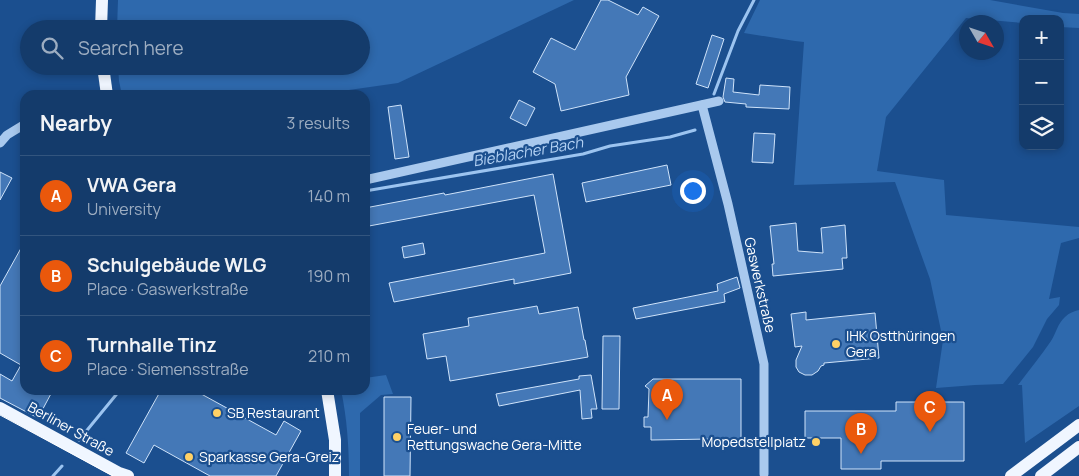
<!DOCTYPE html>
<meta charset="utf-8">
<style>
:root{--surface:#143b6b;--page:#214673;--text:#f1f3f6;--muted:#9dadc1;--line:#33557e;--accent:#ea580c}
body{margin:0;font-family:Manrope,sans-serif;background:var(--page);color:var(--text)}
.controls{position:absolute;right:15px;top:15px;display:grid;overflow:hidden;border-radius:10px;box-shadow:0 2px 8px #0003}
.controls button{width:45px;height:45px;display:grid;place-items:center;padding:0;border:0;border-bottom:1px solid var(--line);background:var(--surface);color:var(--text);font:25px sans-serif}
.compass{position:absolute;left:959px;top:15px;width:45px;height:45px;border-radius:50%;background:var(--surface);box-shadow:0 2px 8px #0003;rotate:129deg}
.you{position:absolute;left:692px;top:190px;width:18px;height:18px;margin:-12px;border:4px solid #fff;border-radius:50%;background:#1a73e8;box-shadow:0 0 0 8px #1a73e833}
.badge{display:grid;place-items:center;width:32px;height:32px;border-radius:50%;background:var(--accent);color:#fff;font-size:16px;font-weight:700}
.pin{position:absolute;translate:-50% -41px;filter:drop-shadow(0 1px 2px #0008)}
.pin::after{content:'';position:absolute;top:26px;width:18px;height:15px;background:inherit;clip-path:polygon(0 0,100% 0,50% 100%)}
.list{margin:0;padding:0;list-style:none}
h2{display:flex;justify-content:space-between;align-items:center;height:65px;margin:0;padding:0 20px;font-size:21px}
h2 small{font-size:16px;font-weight:400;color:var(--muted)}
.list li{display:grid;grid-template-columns:32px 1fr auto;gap:15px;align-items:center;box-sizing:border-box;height:80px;padding:0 20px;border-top:1px solid var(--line)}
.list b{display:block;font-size:19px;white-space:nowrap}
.list p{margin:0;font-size:16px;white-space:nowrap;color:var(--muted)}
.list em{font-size:16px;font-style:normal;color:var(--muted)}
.icon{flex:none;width:28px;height:28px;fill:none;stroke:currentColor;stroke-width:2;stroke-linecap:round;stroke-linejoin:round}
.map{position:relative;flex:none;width:1079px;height:476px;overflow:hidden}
.search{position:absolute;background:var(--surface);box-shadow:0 2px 8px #0003;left:20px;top:20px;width:350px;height:55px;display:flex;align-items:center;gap:12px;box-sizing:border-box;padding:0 18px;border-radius:28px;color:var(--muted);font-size:19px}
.panel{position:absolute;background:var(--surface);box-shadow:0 2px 8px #0003;left:20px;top:90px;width:350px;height:305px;border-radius:15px}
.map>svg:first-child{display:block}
.green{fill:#2e69ad}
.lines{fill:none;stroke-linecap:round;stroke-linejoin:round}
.stream{stroke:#9cc4f0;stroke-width:3}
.building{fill:#4478b7;stroke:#cfe3fa}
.minor{stroke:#a9c9ee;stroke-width:9}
.major{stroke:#f0f6ff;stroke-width:12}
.tram{stroke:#fff;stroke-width:1}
.poi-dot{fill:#ffd166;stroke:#1b4f8f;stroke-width:2}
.labels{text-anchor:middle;stroke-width:4.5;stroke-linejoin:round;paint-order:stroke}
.street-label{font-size:14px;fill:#fff;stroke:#1b4f8f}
.poi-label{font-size:14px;fill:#fff;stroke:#1b4f8f;text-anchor:start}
.water-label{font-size:15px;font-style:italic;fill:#b5d3f5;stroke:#1b4f8f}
</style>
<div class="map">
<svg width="1079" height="476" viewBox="0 0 1079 476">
<rect width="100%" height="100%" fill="#1b4f8f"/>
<!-- green -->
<g class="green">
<polygon points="118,0 574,0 398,83 314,95 196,94 122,95 119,81 118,66 361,66 361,29 117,29"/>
<polygon points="760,0 990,0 1063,13 1079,14 1079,28 1060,27 1060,19 1023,19 1023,23 966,18 886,117 877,171 944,180 946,215 1079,227 1079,238 1061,243 1049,299 1060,297 1059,305 1047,319 1033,347 1003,384 975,385 936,388 943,340 930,279 895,182 794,185 804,42 795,41 744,33"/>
<path d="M1079,310V406L1025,443L1022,385H1018C1029,370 1041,356 1051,341C1056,333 1058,323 1065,317C1069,313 1074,311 1079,310Z"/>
<path d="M386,375L393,394L381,395L360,413V476H349C349,447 347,418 341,390H365V378Z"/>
</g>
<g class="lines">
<!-- stream -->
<g class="stream">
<polyline points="714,94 738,31 754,0"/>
<polyline points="365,191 583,154 610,146 670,137 695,130"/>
<polyline points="79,440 120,390"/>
<polyline points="53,476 62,466"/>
</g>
</g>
<!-- building -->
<g class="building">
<polygon points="601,0 608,0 638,15 643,7 659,16 626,77 629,95 561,111 555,84 533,72 551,38 575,50"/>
<polygon points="712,35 724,39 708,88 696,84"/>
<polygon points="726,78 734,79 733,92 759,95 760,85 790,87 789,109 746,107 746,104 725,102 723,97"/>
<polygon points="519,100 535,108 526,126 510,118"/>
<polygon points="401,105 409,157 395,159 388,107"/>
<polygon points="754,133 775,134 773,163 752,162"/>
<polygon points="667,165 671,185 586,202 582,183"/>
<polygon points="0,172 12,178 0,200"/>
<polygon points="553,174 571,273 514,284 514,279 394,302 389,283 545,253 534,195 369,226 365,208 444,193 445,195"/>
<polygon points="796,223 798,251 823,253 821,228 845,225 847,258 842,258 843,269 773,276 772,264 774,264 770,226"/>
<polygon points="25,241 25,390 53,390 38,418 0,398 0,374 12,381 21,365 0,353 0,286"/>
<polygon points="423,243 425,254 404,258 402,247"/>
<polygon points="737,277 740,288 724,294 725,302 636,319 633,308 718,291 717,284"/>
<polygon points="537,306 539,314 578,307 584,340 585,340 588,357 450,381 446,356 427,359 423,334 469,326 468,318"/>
<polygon points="806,312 806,320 875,313 879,358 824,363 824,365 821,366 818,371 812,375 805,375 799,372 796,367 796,360 802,346 795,347 791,314"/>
<polygon points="603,336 620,336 619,409 602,409"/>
<polygon points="591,375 597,409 591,409 592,418 582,419 580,390 499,406 496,394 579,379 579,376"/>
<polygon points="653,379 741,379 741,439 731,439 731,441 727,441 721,447 715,441 711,441 711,439 651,440 651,427 644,427 644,417 648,417 649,389 645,386"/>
<polygon points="161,390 194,390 276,435 284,421 301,431 276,476 210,476 154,445 144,463 126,453"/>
<polygon points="384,397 411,397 410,476 384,476"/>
<polygon points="896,402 964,402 964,461 881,461 881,469 841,469 841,438 805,438 805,411 896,411"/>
</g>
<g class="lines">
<!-- minor -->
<g class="minor">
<polyline points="702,105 728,204 764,364 764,474"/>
<polyline points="0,143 7,135 25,124"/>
<polyline points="365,180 719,101"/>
</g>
<!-- major -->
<g class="major">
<polyline points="101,29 102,0"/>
<polyline points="103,66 107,95"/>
<polyline points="327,390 335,440 335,476"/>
<polyline points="0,408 119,473 128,476"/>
<polyline points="1011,476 1079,425"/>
<polyline points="1041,476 1079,447"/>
</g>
<!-- tram -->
<polyline class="tram" points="0,415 113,476"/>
</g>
<!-- markers -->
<g class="poi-dot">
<circle cx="836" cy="344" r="5"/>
<circle cx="217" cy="413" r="5"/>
<circle cx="397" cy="437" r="5"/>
<circle cx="816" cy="442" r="5"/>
<circle cx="189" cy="457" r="5"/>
</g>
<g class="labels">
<!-- street labels -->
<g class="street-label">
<text transform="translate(760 285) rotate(77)" y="5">Gaswerkstraße</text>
<text transform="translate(71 429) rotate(29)" y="5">Berliner Straße</text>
</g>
<!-- poi labels -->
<g class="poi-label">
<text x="846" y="341">IHK Ostthüringen<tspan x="846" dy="16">Gera</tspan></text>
<text x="227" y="418">SB Restaurant</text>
<text x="407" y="434">Feuer- und<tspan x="407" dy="16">Rettungswache Gera-Mitte</tspan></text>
<text x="806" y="447" text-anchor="end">Mopedstellplatz</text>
<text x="199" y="462">Sparkasse Gera-Greiz</text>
</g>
<!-- water labels -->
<g class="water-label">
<text transform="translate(528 152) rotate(-10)" y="5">Bieblacher Bach</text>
</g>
</g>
</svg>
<div class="controls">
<button>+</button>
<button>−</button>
<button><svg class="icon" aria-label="layers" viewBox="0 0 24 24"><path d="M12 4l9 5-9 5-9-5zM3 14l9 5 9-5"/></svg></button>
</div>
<svg class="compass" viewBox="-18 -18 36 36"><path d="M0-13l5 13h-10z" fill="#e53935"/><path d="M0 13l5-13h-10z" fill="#9dadc1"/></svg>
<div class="you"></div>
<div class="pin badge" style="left:667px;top:420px">A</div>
<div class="pin badge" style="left:861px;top:454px">B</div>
<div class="pin badge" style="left:930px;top:432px">C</div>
<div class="search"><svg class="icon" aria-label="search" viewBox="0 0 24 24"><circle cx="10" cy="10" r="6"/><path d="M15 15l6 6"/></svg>Search here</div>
<section class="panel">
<h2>Nearby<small>3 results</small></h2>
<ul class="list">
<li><span class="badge">A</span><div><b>VWA Gera</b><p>University</p></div><em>140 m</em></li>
<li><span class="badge">B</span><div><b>Schulgebäude WLG</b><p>Place · Gaswerkstraße</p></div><em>190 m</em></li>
<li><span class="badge">C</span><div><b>Turnhalle Tinz</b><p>Place · Siemensstraße</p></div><em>210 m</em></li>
</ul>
</section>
</div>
